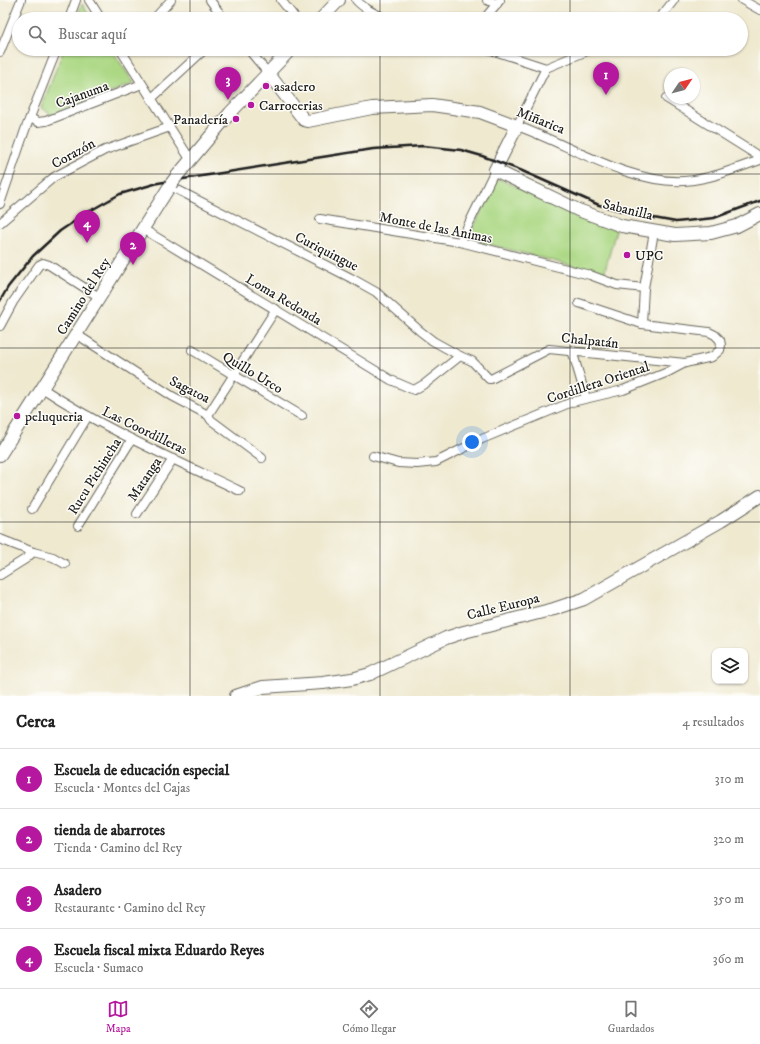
<!DOCTYPE html>
<html lang="es">
<meta charset="utf-8">
<style>
:root{--surface:#fff;--page:#f6f6f6;--text:#222;--muted:#767676;--line:#e0e0e0;--accent:#b5179e}
body{margin:0;font-family:"IM FELL DW Pica",serif;background:var(--page);color:var(--text)}
.controls{position:absolute;right:12px;bottom:12px;display:grid;overflow:hidden;border-radius:8px;box-shadow:0 1px 3px #0004}
.controls button{width:36px;height:36px;display:grid;place-items:center;padding:0;border:0;border-bottom:1px solid var(--line);background:var(--surface);color:var(--text);font:20px sans-serif}
.compass{position:absolute;left:664px;top:68px;width:36px;height:36px;border-radius:50%;background:var(--surface);box-shadow:0 1px 3px #0004;rotate:55deg}
.you{position:absolute;left:472px;top:442px;width:14px;height:14px;margin:-10px;border:3px solid #fff;border-radius:50%;background:#1a73e8;box-shadow:0 0 0 6px #1a73e833}
.badge{display:grid;place-items:center;width:26px;height:26px;border-radius:50%;background:var(--accent);color:#fff;font-size:13px;font-weight:700}
.pin{position:absolute;translate:-50% -33px;filter:drop-shadow(0 1px 2px #0008)}
.pin::after{content:'';position:absolute;top:21px;width:14px;height:12px;background:inherit;clip-path:polygon(0 0,100% 0,50% 100%)}
.list{margin:0;padding:0;list-style:none}
h2{display:flex;justify-content:space-between;align-items:center;height:52px;margin:0;padding:0 16px;font-size:17px}
h2 small{font-size:13px;font-weight:400;color:var(--muted)}
.list li{display:grid;grid-template-columns:26px 1fr auto;gap:12px;align-items:center;box-sizing:border-box;height:60px;padding:0 16px;border-top:1px solid var(--line)}
.list b{display:block;font-size:15px;white-space:nowrap}
.list p{margin:0;font-size:13px;white-space:nowrap;color:var(--muted)}
.list em{font-size:13px;font-style:normal;color:var(--muted)}
.icon{flex:none;width:22px;height:22px;fill:none;stroke:currentColor;stroke-width:2;stroke-linecap:round;stroke-linejoin:round}
.map{position:relative;flex:none;width:760px;height:696px;overflow:hidden}
.search{position:absolute;background:var(--surface);box-shadow:0 1px 3px #0004;left:12px;right:12px;top:12px;height:44px;display:flex;align-items:center;gap:10px;box-sizing:border-box;padding:0 14px;border-radius:22px;color:var(--muted);font-size:15px}
.sheet{height:292px;background:var(--surface)}
nav{display:flex;justify-content:space-around;align-items:center;box-sizing:border-box;height:56px;border-top:1px solid var(--line);background:var(--surface);font-size:11px;color:var(--muted)}
nav a{display:grid;justify-items:center;gap:2px}
nav .on{color:var(--accent)}
.map>svg:first-child{display:block}
.green{fill:#acd884;stroke:#647a50}
.lines{fill:none;stroke-linecap:round;stroke-linejoin:round}
.street-casing{stroke:#66645b;stroke-width:10}
.secondary-casing{stroke:#66645b;stroke-width:14}
.street{stroke:#fff;stroke-width:8}
.secondary{stroke:#fff;stroke-width:12}
.rail{stroke:#1c1c1c;stroke-width:2.5}
.secondary-bridge-casing{stroke:#66645b;stroke-width:14;stroke-linecap:butt}
.secondary-bridge{stroke:#fff;stroke-width:12}
.grid{fill:none;stroke:#1c1c1c;stroke-width:1;stroke-opacity:0.55}
.poi-dot{fill:#b5179e;stroke:#fdfcf7;stroke-width:1.5}
.labels{text-anchor:middle;stroke-width:3;stroke-linejoin:round;paint-order:stroke}
.poi-label{font-size:14px;fill:#1c1c1c;stroke:#fdfcf7;text-anchor:start}
.street-label{font-size:14px;fill:#1c1c1c;stroke:#fdfcf7}
</style>
<div class="map">
<svg width="760" height="696" viewBox="0 0 760 696">
<rect width="100%" height="100%" fill="#fdfcf7"/>
<filter id="ink" filterUnits="userSpaceOnUse"><feTurbulence type="fractalNoise" baseFrequency=".025" numOctaves="2"/><feDisplacementMap in="SourceGraphic" scale="8" xChannelSelector="R" yChannelSelector="G"/><feConvolveMatrix kernelMatrix="1 2 1 2 8 2 1 2 1" color-interpolation-filters="sRGB"/></filter>
<filter id="wash" filterUnits="userSpaceOnUse"><feTurbulence type="fractalNoise" baseFrequency=".012" numOctaves="4" result="noise"/><feDisplacementMap in="SourceGraphic" scale="16" xChannelSelector="R" yChannelSelector="G"/><feGaussianBlur stdDeviation="0.9" result="paint"/><feColorMatrix in="noise" values="0 0 0 0 0 0 0 0 0 0 0 0 0 0 0 0 0 1.4 0 .05"/><feComposite in="paint" operator="in"/></filter>
<g filter="url(#wash)">
<rect width="100%" height="100%" fill="#efe9d0"/>
<!-- green -->
<g class="green">
<polygon points="82,4 92,19 76,19"/>
<polygon points="64,49 111,49 134,83 52,115 41,108"/>
<polygon points="497,178 616,230 604,274 468,239"/>
</g>
</g>
<g filter="url(#ink)">
<g class="lines">
<defs>
<g id="street">
<polyline points="89,0 101,19"/>
<polyline points="210,0 224,19"/>
<polyline points="281,0 296,19"/>
<path d="M356,0C364,9 376,14 387,19"/>
<polyline points="487,0 497,4"/>
<polyline points="742,0 760,10"/>
<polyline points="69,19 76,0"/>
<polyline points="154,19 171,0"/>
<polyline points="484,19 500,0"/>
<polyline points="659,19 674,0"/>
<polyline points="120,49 190,159"/>
<polyline points="248,49 268,73"/>
<polyline points="488,49 546,68 592,49"/>
<polyline points="0,52 21,0"/>
<path d="M546,68L517,126C568,144 629,184 684,181C711,179 735,169 760,160"/>
<polyline points="666,98 760,157"/>
<polyline points="151,99 205,49"/>
<polyline points="30,118 38,122 46,121 142,84"/>
<polyline points="170,186 351,278 376,292 420,331 433,341 460,356 472,361 489,379 491,379 549,349 685,363"/>
<polyline points="0,204 25,130 57,49"/>
<polyline points="320,219 460,242 590,275 617,285 644,288"/>
<polyline points="0,223 54,177 105,150 170,127"/>
<polyline points="143,229 391,380 414,390 426,383 460,356"/>
<polyline points="460,242 495,170"/>
<polyline points="642,324 644,288 654,232"/>
<polyline points="0,326 13,302 39,265 43,263 49,265 99,297"/>
<polyline points="76,334 172,396 208,415"/>
<polyline points="192,350 302,416"/>
<polyline points="572,350 586,398"/>
<path d="M42,388C104,429 173,459 240,491"/>
<polyline points="208,415 276,309"/>
<polyline points="208,415 211,420 262,458"/>
<polyline points="373,456 398,463 417,464 436,462 482,439 572,402 623,390 668,372 685,363 712,357 720,350 721,345 720,340 715,335 709,332 642,324 579,303"/>
<polyline points="32,509 88,416"/>
<polyline points="137,514 173,459"/>
<polyline points="78,526 132,439"/>
<polyline points="0,539 33,552 27,558 0,575"/>
<polyline points="33,552 53,557 65,564"/>
</g>
<g id="secondary">
<polyline points="321,19 339,0"/>
<polyline points="268,73 304,120 308,121 372,108 432,105 480,112 517,126 495,170 578,210 622,226 675,235 711,233 737,226 760,214"/>
<polyline points="177,176 230,113 291,49"/>
<polyline points="0,455 171,184"/>
<polyline points="236,696 263,687 323,683 352,679 370,674 446,638 464,632 554,609 584,599 721,521 760,496"/>
</g>
</defs>
<!-- street casing -->
<use href="#street" class="street-casing"/>
<!-- secondary casing -->
<use href="#secondary" class="secondary-casing"/>
<!-- street -->
<use href="#street" class="street"/>
<!-- secondary -->
<use href="#secondary" class="secondary"/>
<!-- rail -->
<polyline class="rail" points="0,301 8,287 33,256 60,231 88,212 120,194 158,183 373,149 423,146 461,150 482,156 520,170 599,205 637,215 676,222 714,218 760,201"/>
<defs>
<polyline id="secondary-bridge" points="171,184 177,176"/>
</defs>
<!-- secondary-bridge casing -->
<use href="#secondary-bridge" class="secondary-bridge-casing"/>
<!-- secondary-bridge -->
<use href="#secondary-bridge" class="secondary-bridge"/>
</g>
</g>
<!-- grid -->
<path class="grid" d="M190,0V19M380,0V19M570,0V19M190,49V696M380,49V696M570,49V696M0,174H760M0,348H760M0,522H760"/>
<!-- markers -->
<g class="poi-dot">
<circle cx="266" cy="86" r="4"/>
<circle cx="251" cy="105" r="4"/>
<circle cx="236" cy="119" r="4"/>
<circle cx="627" cy="255" r="4"/>
<circle cx="17" cy="416" r="4"/>
</g>
<g class="labels">
<!-- poi labels -->
<g class="poi-label">
<text x="274" y="91">asadero</text>
<text x="259" y="110">Carrocerias</text>
<text x="228" y="124" text-anchor="end">Panadería</text>
<text x="635" y="260">UPC</text>
<text x="25" y="421">peluqueria</text>
</g>
<!-- street labels -->
<g class="street-label">
<text transform="translate(82 94) rotate(-20)" y="5">Cajanuma</text>
<text transform="translate(541 120) rotate(22)" y="5">Miñarica</text>
<text transform="translate(73 153) rotate(-29)" y="5">Corazón</text>
<text transform="translate(628 209) rotate(14)" y="5">Sabanilla</text>
<text transform="translate(436 227) rotate(11)" y="5">Monte de las Animas</text>
<text transform="translate(327 251) rotate(27)" y="5">Curiquingue</text>
<text transform="translate(83 296) rotate(-58)" y="5">Camino del Rey</text>
<text transform="translate(284 299) rotate(31)" y="5">Loma Redonda</text>
<text transform="translate(590 340) rotate(6)" y="5">Chalpatán</text>
<text transform="translate(253 372) rotate(31)" y="5">Quillo Urco</text>
<text transform="translate(598 382) rotate(-18)" y="5">Cordillera Oriental</text>
<text transform="translate(190 389) rotate(27)" y="5">Sagatoa</text>
<text transform="translate(145 430) rotate(26)" y="5">Las Coordilleras</text>
<text transform="translate(94 476) rotate(-58)" y="5">Rucu Pichincha</text>
<text transform="translate(144 479) rotate(-56)" y="5">Matanga</text>
<text transform="translate(503 606) rotate(-14)" y="5">Calle Europa</text>
</g>
</g>
</svg>
<div class="controls">
<button><svg class="icon" aria-label="layers" viewBox="0 0 24 24"><path d="M12 4l9 5-9 5-9-5zM3 14l9 5 9-5"/></svg></button>
</div>
<svg class="compass" viewBox="-18 -18 36 36"><path d="M0-13l5 13h-10z" fill="#e53935"/><path d="M0 13l5-13h-10z" fill="#767676"/></svg>
<div class="you"></div>
<div class="pin badge" style="left:606px;top:95px">1</div>
<div class="pin badge" style="left:133px;top:265px">2</div>
<div class="pin badge" style="left:228px;top:100px">3</div>
<div class="pin badge" style="left:87px;top:243px">4</div>
<div class="search"><svg class="icon" aria-label="search" viewBox="0 0 24 24"><circle cx="10" cy="10" r="6"/><path d="M15 15l6 6"/></svg>Buscar aquí</div>
</div>
<section class="sheet">
<h2>Cerca<small>4 resultados</small></h2>
<ul class="list">
<li><span class="badge">1</span><div><b>Escuela de educación especial</b><p>Escuela · Montes del Cajas</p></div><em>310 m</em></li>
<li><span class="badge">2</span><div><b>tienda de abarrotes</b><p>Tienda · Camino del Rey</p></div><em>320 m</em></li>
<li><span class="badge">3</span><div><b>Asadero</b><p>Restaurante · Camino del Rey</p></div><em>350 m</em></li>
<li><span class="badge">4</span><div><b>Escuela fiscal mixta Eduardo Reyes</b><p>Escuela · Sumaco</p></div><em>360 m</em></li>
</ul>
</section>
<nav>
<a class="on"><svg class="icon" aria-label="map" viewBox="0 0 24 24"><path d="M3 6l6-2 6 2 6-2v14l-6 2-6-2-6 2zM9 4v14M15 6v14"/></svg>Mapa</a>
<a><svg class="icon" aria-label="directions" viewBox="0 0 24 24"><path d="M12 3l9 9-9 9-9-9zM9 14v-3h6M13 9l2 2-2 2"/></svg>Cómo llegar</a>
<a><svg class="icon" aria-label="saved" viewBox="0 0 24 24"><path d="M7 4h10v16l-5-4-5 4z"/></svg>Guardados</a>
</nav>
